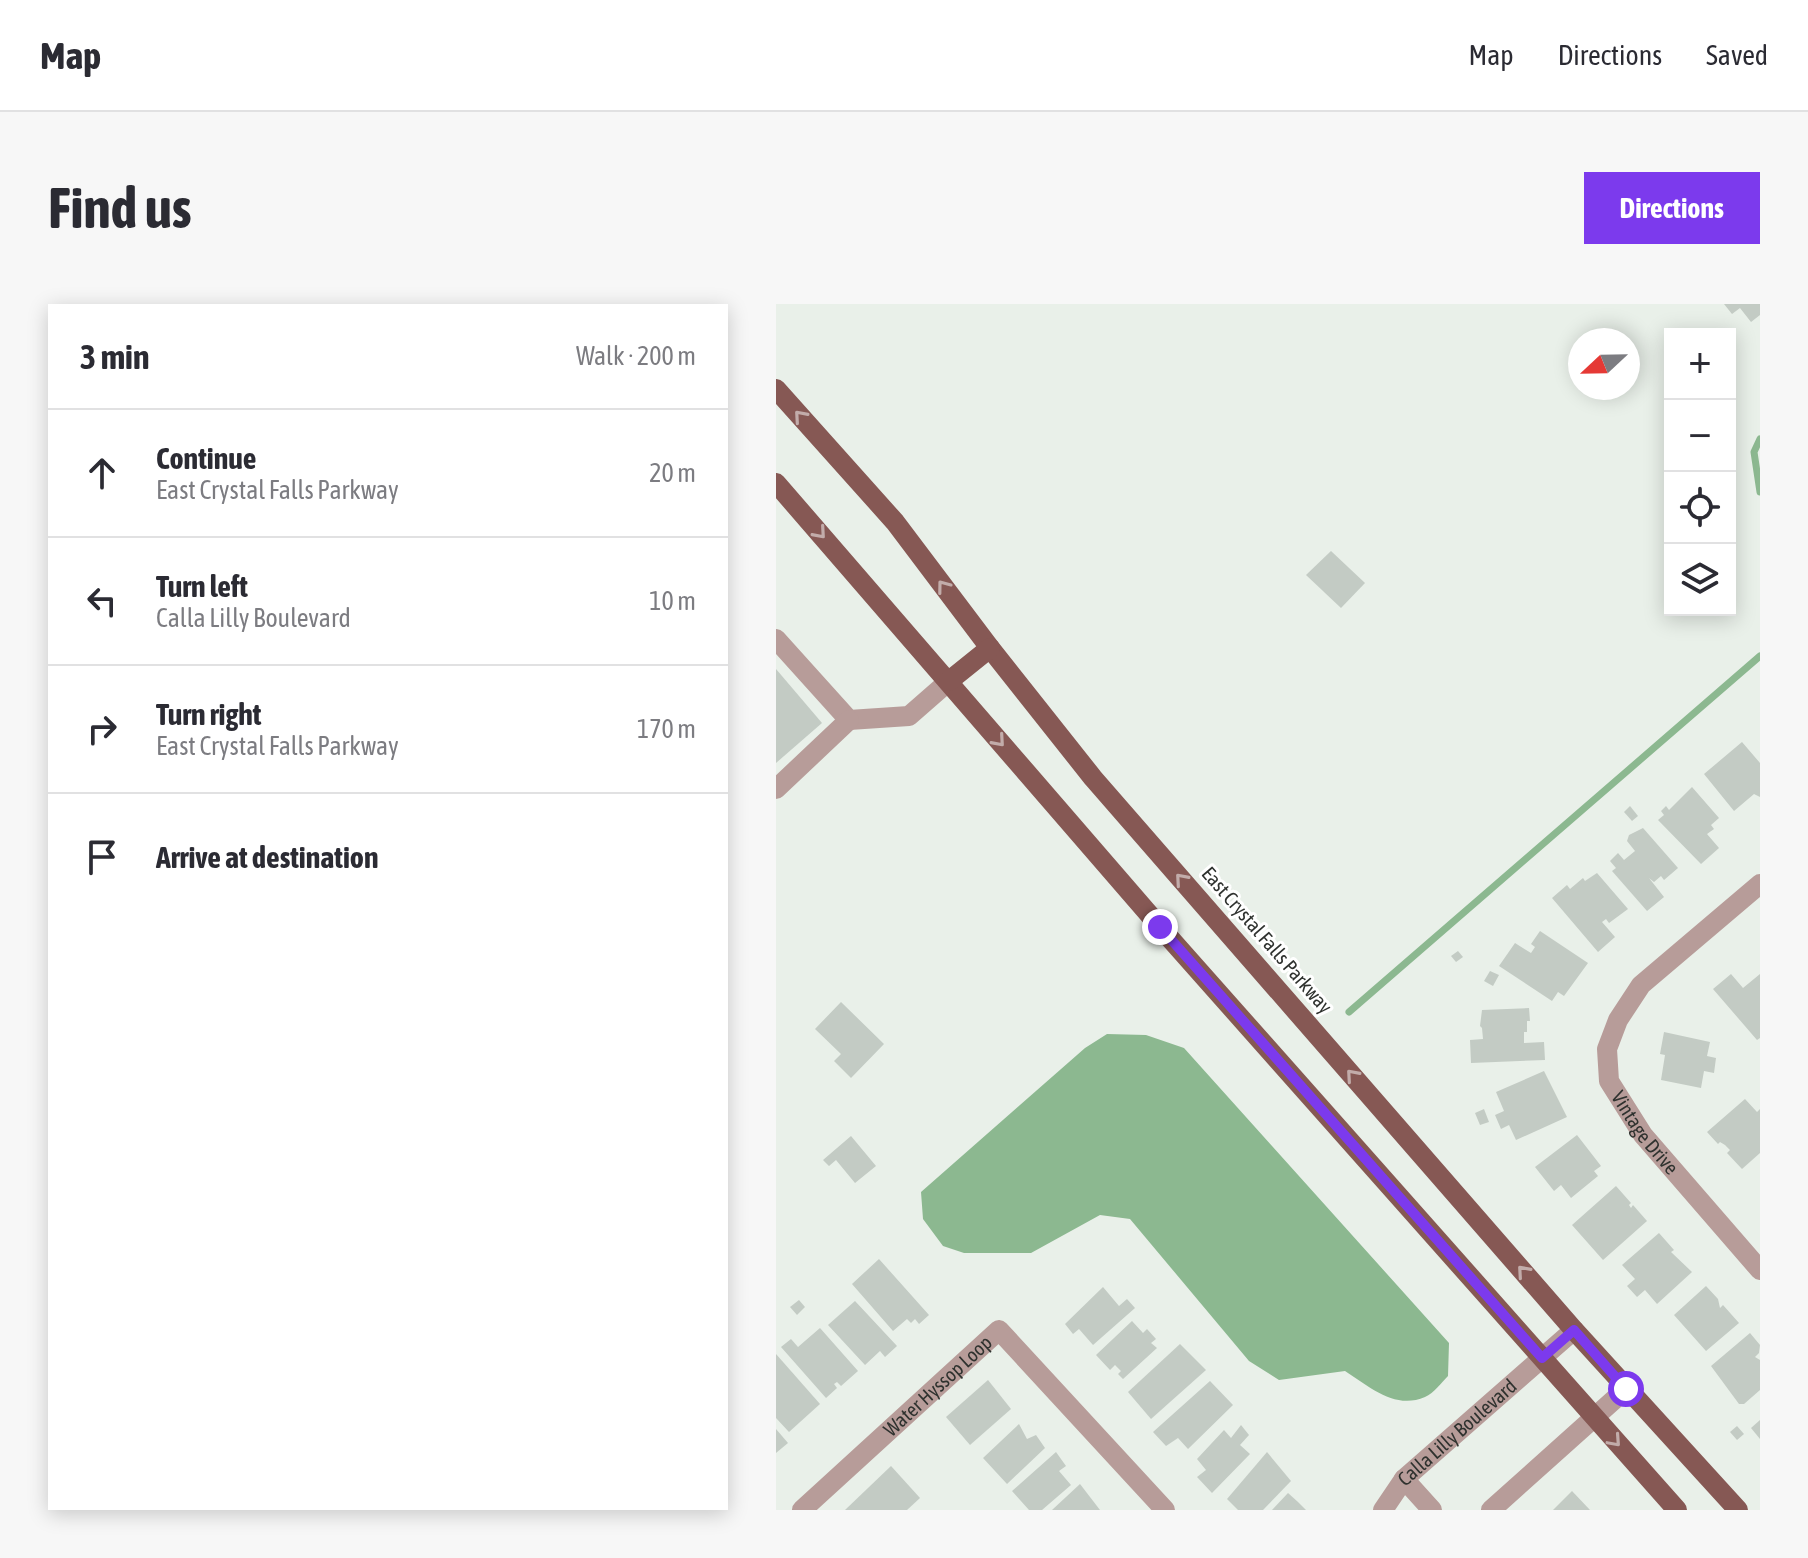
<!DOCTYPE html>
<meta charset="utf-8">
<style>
:root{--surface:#fff;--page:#f7f7f7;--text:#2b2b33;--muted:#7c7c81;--line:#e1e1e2;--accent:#7c3aed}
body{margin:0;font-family:"Asap Condensed",sans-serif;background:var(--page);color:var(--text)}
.controls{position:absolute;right:24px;top:24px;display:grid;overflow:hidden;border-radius:0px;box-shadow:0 4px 20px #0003}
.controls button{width:72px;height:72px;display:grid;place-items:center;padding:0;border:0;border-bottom:2px solid var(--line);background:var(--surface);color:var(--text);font:40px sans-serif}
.compass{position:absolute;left:792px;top:24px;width:72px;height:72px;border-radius:50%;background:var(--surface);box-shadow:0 4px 20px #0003;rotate:248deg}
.stop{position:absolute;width:24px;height:24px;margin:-18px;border:6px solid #7c3aed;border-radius:50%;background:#fff}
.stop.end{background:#7c3aed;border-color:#fff;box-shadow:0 2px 8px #0008}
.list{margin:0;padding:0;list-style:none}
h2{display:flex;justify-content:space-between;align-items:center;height:104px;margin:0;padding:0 32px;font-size:34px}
h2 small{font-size:26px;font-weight:400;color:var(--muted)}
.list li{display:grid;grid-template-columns:52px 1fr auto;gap:24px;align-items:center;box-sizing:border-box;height:128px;padding:0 32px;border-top:2px solid var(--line)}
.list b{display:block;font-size:30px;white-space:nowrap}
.list p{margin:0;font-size:26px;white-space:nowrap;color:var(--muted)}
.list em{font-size:26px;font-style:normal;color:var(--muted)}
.icon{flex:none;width:44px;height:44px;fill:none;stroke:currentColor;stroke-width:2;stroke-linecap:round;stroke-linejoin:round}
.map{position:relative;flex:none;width:984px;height:1206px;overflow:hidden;border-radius:0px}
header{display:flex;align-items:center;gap:48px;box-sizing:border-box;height:112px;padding:0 40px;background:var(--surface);border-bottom:2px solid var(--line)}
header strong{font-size:38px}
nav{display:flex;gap:44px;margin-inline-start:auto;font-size:28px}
.intro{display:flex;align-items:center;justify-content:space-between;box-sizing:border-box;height:192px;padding:0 48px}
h1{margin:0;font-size:56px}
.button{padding:20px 36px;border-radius:0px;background:var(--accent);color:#fff;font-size:28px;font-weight:700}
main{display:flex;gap:48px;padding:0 48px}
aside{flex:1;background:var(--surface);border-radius:0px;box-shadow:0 4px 20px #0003}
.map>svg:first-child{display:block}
.water{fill:#8cb890}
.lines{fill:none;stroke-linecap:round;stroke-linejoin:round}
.stream{stroke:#8cb890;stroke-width:7}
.building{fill:#c3cbc4}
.minor{stroke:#b79c99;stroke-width:20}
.major{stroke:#865854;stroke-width:20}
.oneway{stroke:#c2acaa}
.route{stroke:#7c3aed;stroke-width:10}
.labels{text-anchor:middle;stroke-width:6;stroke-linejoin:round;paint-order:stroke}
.street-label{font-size:20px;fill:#2f322f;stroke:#fff}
</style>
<header>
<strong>Map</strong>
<nav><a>Map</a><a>Directions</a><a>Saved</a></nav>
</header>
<div class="intro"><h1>Find us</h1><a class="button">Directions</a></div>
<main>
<aside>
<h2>3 min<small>Walk · 200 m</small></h2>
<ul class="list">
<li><svg class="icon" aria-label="ahead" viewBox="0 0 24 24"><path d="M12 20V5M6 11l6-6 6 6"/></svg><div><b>Continue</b><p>East Crystal Falls Parkway</p></div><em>20 m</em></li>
<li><svg class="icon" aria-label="left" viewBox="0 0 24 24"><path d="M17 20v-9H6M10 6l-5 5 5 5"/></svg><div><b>Turn left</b><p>Calla Lilly Boulevard</p></div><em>10 m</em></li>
<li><svg class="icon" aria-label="right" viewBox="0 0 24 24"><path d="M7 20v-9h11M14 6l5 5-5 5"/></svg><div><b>Turn right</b><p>East Crystal Falls Parkway</p></div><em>170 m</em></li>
<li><svg class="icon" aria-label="arrive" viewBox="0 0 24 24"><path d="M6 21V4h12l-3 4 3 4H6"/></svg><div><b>Arrive at destination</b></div></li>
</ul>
</aside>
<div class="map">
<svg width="984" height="1206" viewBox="0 0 984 1206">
<rect width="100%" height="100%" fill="#e9f0e9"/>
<!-- water -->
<path class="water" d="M331,730L370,731L408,744L673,1039L672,1072C666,1078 658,1089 649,1093C619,1106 594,1083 569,1067L503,1076L473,1057L354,915L324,911L255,949H188L167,942L147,915L145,888L309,744Z"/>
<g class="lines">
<!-- stream -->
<g class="stream">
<polyline points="984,135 978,148 984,188"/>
<polyline points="573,708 984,352"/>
</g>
</g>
<!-- building -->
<g class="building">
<polygon points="948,0 984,0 984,11 975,18 964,4 956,10"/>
<polygon points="555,247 589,279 565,304 530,271"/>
<polygon points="0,365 46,419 0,459"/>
<polygon points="966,438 984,459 984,493 978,490 958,507 928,470"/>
<polygon points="916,483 943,514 935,521 938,525 931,530 943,544 925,560 882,516 888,511 885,507 890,502 893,506"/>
<polygon points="854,502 862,512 856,517 848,508"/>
<polygon points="867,524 902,564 888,576 885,572 878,578 873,574 888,593 871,607 836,567 840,564 834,557 842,549 848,556 859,547 851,537 853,531"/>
<polygon points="821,569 852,605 833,619 830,615 826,618 839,633 822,648 776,594 791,581 794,585 807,574 809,577"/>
<polygon points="764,627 812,659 788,692 782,688 776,697 723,662 739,639 755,649 759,643 755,640"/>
<polygon points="682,647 687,653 680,658 675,652"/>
<polygon points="714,667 723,671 717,682 708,677"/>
<polygon points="955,670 967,684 984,670 984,734 981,736 937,685"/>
<polygon points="65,698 108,740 75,774 58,757 65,750 39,725"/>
<polygon points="753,704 754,717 751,717 751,728 748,728 748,739 768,738 769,756 695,759 694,736 707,735 706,724 704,722 706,706"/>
<polygon points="888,728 934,738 931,752 940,754 938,769 928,767 925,784 885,776 889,751 884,750"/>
<polygon points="768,767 791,813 740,836 733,821 725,825 719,811 728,807 720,788"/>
<polygon points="969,795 981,808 984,805 984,849 966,865 951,849 954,846 949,841 944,838 942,840 931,828"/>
<polygon points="708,805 713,818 704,821 699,809"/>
<polygon points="801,831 825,862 818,867 822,872 795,894 785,881 778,887 759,863"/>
<polygon points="75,832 100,862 79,879 60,856 53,862 47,856"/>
<polygon points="840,882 855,899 853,901 855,904 857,901 871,917 827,956 796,921"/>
<polygon points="883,929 898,946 895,948 916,968 881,1000 869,986 861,993 851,982 859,975 846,961"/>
<polygon points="103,955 153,1011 143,1020 139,1015 135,1019 131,1015 117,1027 76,980"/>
<polygon points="930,982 942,995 944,1004 947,1001 963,1019 930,1047 898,1011"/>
<polygon points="327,983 343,1002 351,995 359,1004 317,1041 303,1025 297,1030 289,1020"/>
<polygon points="23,996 29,1003 21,1011 14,1003"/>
<polygon points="79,997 121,1042 109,1053 104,1047 89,1061 52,1021"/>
<polygon points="356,1017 367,1029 371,1025 380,1035 375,1039 381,1044 347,1075 342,1070 345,1067 339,1061 334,1066 320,1051"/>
<polygon points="44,1024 82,1067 65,1082 61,1078 58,1080 61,1084 50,1094 5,1043 15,1035 22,1043"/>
<polygon points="974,1029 984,1041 983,1049 979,1053 984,1056 984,1086 968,1100 963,1100 935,1062"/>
<polygon points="404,1040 430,1066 375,1115 352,1088"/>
<polygon points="0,1050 44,1100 13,1128 0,1114"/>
<polygon points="212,1076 235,1105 194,1141 170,1113"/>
<polygon points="434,1077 457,1101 412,1145 402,1134 390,1142 377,1128"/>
<polygon points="984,1116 984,1135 975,1124"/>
<polygon points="243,1120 251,1135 260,1131 269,1144 231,1180 207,1154"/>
<polygon points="465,1121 473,1131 464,1141 474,1150 436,1189 421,1173 430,1166 421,1155 448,1126 455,1134"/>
<polygon points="961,1122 968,1130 961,1136 954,1128"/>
<polygon points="0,1125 12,1139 0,1149"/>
<polygon points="280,1148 290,1162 283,1167 295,1181 266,1206 253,1206 236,1187"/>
<polygon points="491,1148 515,1177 487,1206 462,1206 451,1195"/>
<polygon points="115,1162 144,1194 131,1206 69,1206"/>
<polygon points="304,1180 324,1206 276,1206"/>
<polygon points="796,1187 814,1206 777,1206"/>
<polygon points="512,1189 522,1198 530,1206 496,1206"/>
</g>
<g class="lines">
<!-- minor -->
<g class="minor">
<polyline points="0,335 73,416 133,412 173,377"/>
<polyline points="0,485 73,416"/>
<path id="s1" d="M984,580L865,681L842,716L831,745L833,777L867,831L984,966"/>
<polyline points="628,1175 656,1206"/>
<path id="s2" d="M26,1206L223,1026L389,1206"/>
<path id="s3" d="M607,1206L628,1175L798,1026"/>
<polyline points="715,1206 850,1085"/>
</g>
<!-- major -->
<g class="major">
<polyline points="0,85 119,218 214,344 317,474 798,1026 962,1206"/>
<polyline points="0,179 391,631 901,1206"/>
<polyline points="173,377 214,344"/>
</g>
</g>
<!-- one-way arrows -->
<defs><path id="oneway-chevron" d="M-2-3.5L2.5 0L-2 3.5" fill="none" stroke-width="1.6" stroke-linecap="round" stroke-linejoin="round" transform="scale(2)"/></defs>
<g class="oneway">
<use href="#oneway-chevron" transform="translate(24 112) rotate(-131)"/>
<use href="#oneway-chevron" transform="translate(44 229) rotate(49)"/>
<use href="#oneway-chevron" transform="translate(167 282) rotate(-127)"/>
<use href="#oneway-chevron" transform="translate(223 437) rotate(49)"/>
<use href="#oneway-chevron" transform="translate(405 575) rotate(-131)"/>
<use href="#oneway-chevron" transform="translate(576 771) rotate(-131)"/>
<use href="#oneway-chevron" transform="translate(747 967) rotate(-131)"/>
<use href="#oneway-chevron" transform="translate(839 1137) rotate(48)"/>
</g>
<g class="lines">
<!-- route -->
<polyline class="route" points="384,623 766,1054 798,1026 850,1085"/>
</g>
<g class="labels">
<!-- street labels -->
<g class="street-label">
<text transform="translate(491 636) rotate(49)" y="7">East Crystal Falls Parkway</text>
<text dy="7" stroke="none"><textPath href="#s1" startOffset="324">Vintage Drive</textPath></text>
<text dy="7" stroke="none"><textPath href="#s2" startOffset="184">Water Hyssop Loop</textPath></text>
<text dy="7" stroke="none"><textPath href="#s3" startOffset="108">Calla Lilly Boulevard</textPath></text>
</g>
</g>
</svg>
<div class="controls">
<button>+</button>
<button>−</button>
<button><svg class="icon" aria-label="locate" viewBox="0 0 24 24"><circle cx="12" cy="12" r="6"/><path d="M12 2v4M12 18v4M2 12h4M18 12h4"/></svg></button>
<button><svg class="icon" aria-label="layers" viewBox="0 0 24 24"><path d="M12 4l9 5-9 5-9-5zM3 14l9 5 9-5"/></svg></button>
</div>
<svg class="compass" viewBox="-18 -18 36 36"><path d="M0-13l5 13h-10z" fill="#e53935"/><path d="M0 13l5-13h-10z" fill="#7c7c81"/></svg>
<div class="stop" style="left:850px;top:1085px"></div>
<div class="stop end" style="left:384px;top:623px"></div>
</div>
</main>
